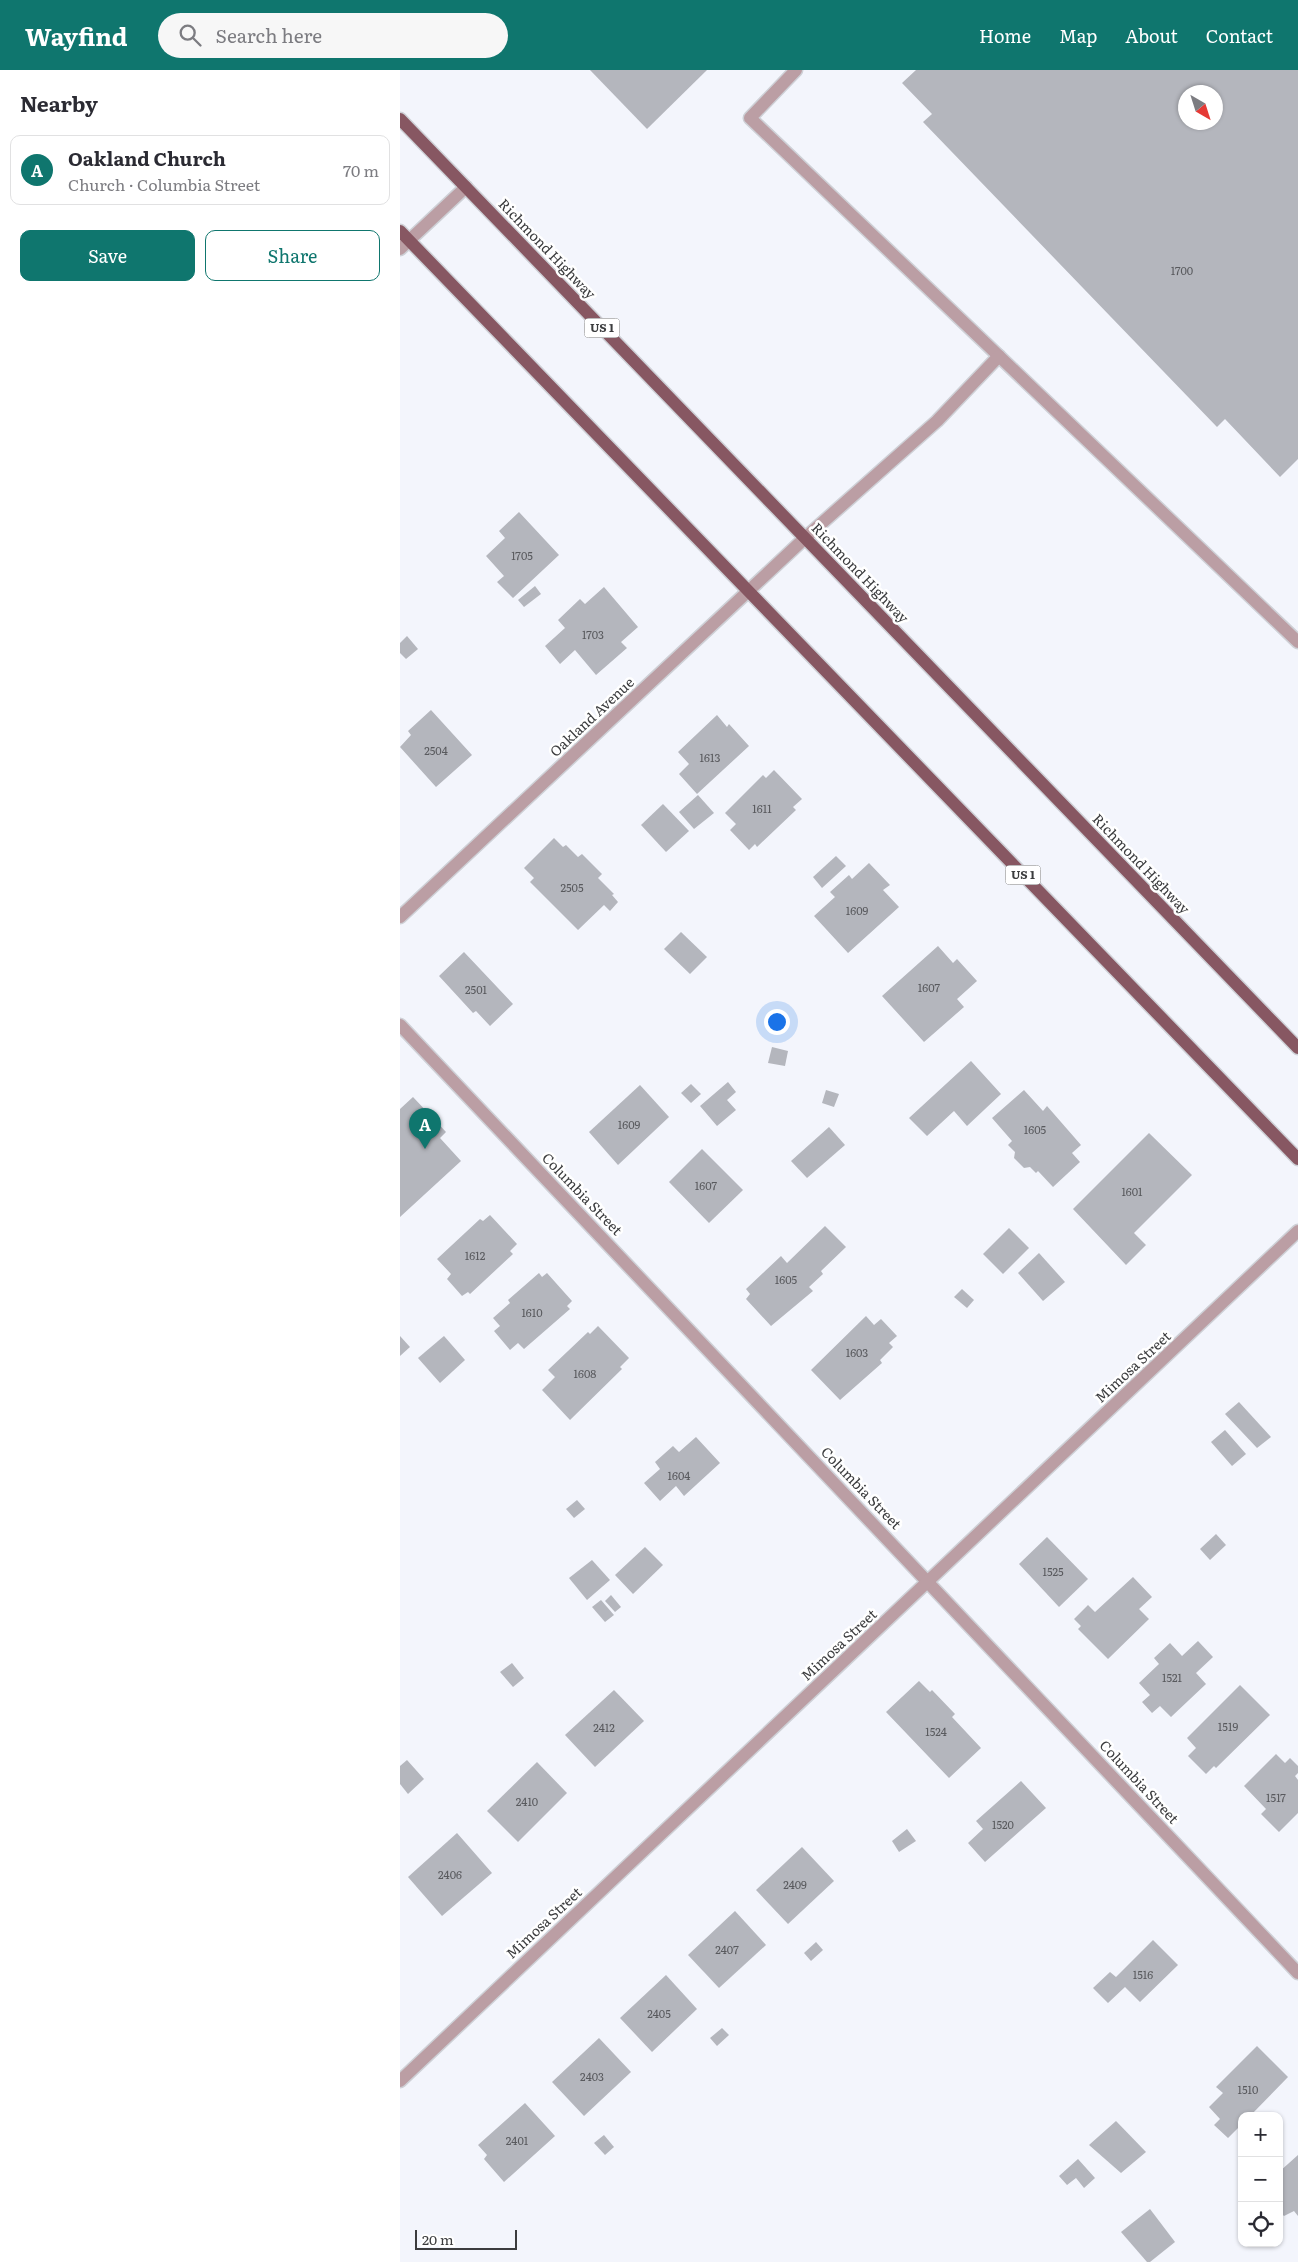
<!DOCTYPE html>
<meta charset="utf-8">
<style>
:root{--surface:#fff;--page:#f7f7f7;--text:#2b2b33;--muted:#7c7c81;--line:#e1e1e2;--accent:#0f766e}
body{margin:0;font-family:Literata,serif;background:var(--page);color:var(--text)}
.controls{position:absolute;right:15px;bottom:15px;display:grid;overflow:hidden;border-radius:10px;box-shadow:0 1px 4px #0004}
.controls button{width:45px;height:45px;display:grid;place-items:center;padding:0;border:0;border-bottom:1px solid var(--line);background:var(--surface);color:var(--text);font:25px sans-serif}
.compass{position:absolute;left:778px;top:15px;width:45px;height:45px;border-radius:50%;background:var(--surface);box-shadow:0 1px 4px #0004;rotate:141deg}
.scale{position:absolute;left:15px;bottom:12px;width:102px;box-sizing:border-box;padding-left:5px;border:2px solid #3b3c3e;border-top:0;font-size:14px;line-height:18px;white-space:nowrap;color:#3b3c3e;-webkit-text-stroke:4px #fff;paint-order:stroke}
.you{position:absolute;left:376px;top:951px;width:18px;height:18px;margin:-12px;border:4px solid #fff;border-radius:50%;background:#1a73e8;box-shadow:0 0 0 8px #1a73e833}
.badge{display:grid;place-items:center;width:32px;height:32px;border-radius:50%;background:var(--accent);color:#fff;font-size:16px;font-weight:700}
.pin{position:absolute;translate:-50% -41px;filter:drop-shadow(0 1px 2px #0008)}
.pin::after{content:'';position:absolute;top:26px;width:18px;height:15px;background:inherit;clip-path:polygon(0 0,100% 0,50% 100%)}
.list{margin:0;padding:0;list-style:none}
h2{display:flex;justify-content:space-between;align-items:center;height:65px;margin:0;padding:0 20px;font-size:21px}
h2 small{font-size:16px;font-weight:400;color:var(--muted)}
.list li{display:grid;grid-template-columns:32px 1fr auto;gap:15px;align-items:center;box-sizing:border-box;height:70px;margin:0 10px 10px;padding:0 10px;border:1px solid var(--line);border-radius:10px}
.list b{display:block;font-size:19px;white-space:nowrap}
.list p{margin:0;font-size:16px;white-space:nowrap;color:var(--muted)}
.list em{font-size:16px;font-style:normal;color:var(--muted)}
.actions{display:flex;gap:10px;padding:15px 20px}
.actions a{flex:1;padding:11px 0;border:1px solid var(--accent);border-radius:10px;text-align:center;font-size:18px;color:var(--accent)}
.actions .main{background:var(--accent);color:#fff}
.icon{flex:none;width:28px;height:28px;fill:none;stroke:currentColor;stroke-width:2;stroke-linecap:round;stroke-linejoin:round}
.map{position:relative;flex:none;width:898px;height:2192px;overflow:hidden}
header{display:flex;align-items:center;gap:30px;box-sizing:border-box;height:70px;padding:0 25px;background:var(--accent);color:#fff}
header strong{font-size:24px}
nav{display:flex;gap:28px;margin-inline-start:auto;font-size:18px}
.search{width:350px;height:45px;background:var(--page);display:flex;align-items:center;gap:12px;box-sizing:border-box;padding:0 18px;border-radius:28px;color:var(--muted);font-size:19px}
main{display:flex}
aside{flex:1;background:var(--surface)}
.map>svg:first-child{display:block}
.building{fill:#b4b6bd;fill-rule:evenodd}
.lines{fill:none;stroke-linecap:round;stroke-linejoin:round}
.lane-casing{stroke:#ced0d6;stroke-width:15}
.street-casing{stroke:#ced0d6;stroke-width:15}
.primary-casing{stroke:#ced0d6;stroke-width:15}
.lane{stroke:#bb9ea4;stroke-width:12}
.street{stroke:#bb9ea4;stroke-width:12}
.primary{stroke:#875762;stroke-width:12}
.labels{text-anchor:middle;stroke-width:5;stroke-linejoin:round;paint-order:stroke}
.number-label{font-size:11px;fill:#595a5e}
.shield{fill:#fff;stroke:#767678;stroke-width:1}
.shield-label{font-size:12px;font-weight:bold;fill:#3b3c3e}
.street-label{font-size:14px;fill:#3b3c3e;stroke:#fff}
</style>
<header>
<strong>Wayfind</strong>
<div class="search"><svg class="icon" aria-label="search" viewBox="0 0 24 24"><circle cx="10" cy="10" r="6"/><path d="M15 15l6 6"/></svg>Search here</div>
<nav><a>Home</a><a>Map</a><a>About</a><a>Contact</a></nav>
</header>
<main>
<aside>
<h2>Nearby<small></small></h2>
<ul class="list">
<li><span class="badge">A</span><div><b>Oakland Church</b><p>Church · Columbia Street</p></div><em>70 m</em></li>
</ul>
<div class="actions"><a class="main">Save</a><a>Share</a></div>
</aside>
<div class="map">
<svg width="898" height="2192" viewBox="0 0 898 2192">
<rect width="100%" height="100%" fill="#f3f5fc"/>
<!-- building -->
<g class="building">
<polygon points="190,0 307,0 247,59"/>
<path d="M516,0H898V389L880,407L825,349L817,357L523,52L532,44L502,13ZM786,22H816V52H786Z"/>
<polygon points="119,442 159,485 113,528 97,512 104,506 86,486 105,468 99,461"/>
<polygon points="135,516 141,524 124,537 118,530"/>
<polygon points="204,517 238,557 221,572 227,578 196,605 175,580 160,594 145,576 165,558 158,550 180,529 185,534"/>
<polygon points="7,566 18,579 6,589 0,583 0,573"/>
<polygon points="31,640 72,685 36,717 0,677 11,665 8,661"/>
<polygon points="317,645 327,657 329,654 349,676 297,724 279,704 289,694 278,682"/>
<polygon points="374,700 402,729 393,737 396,740 357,777 355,774 349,780 330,760 336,754 325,743 363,705 366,708"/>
<polygon points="298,725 314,743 294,759 279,742"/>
<polygon points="263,734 289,761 266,782 241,755"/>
<polygon points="154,768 163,777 166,775 178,787 182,784 202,804 198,808 214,824 212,825 218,832 210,841 204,835 178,860 130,812 134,808 124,798"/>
<polygon points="436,786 446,796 422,818 413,807"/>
<polygon points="469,793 490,815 483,820 499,837 448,883 414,846 435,827 430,822 449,805 452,809"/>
<polygon points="281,862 307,887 290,904 264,879"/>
<polygon points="538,876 553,893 557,889 577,911 557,929 564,937 524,972 482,926"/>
<polygon points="64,882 113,934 90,956 76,941 73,943 39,906"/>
<polygon points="372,977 388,981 385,996 368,993"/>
<polygon points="571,991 601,1024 567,1056 554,1041 527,1066 509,1048"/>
<polygon points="328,1012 336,1022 327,1030 336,1040 317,1056 300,1036"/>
<polygon points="291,1014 301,1024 291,1033 281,1023"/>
<polygon points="240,1015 269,1047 218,1095 189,1062"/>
<polygon points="426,1020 439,1024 434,1037 422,1033"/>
<polygon points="624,1020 643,1041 647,1036 681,1075 672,1083 680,1092 653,1117 638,1101 636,1103 630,1097 624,1098 614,1088 615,1082 608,1075 612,1071 592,1048"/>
<polygon points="13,1027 46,1062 40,1068 61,1091 0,1147 0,1039"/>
<polygon points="429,1057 445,1075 407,1108 391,1091"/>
<polygon points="749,1063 792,1105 734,1163 746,1175 726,1195 673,1139"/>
<polygon points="302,1079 343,1120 309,1153 269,1112"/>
<polygon points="90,1145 117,1174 110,1181 113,1184 70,1224 68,1222 62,1226 47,1209 51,1204 37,1189 80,1149 83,1151"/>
<polygon points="425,1156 446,1177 421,1201 423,1204 409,1217 413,1221 371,1256 346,1229 350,1224 346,1219 381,1186 387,1193"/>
<polygon points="609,1158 629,1178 603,1204 583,1184"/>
<polygon points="639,1183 665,1212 643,1231 618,1203"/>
<polygon points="139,1203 142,1207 147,1203 172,1231 167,1236 170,1239 124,1279 118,1273 110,1280 94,1261 100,1256 93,1248 110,1233 108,1230"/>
<polygon points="562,1219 574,1230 567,1238 554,1227"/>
<polygon points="466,1246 474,1255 481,1249 497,1266 489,1273 493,1277 480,1290 482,1293 440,1330 411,1300"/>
<polygon points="198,1256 229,1288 220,1297 222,1299 170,1350 142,1320 155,1307 148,1300 188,1262 190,1264"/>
<polygon points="0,1266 10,1277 0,1286"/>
<polygon points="44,1266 65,1290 40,1313 18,1288"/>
<polygon points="839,1332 871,1367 857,1378 825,1344"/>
<polygon points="825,1360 846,1384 832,1396 811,1372"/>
<polygon points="296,1367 320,1393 284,1426 276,1416 260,1431 244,1413 260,1399 255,1392 273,1376 279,1382"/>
<polygon points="177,1430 185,1439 174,1448 166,1439"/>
<polygon points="816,1464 826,1475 810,1490 800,1479"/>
<polygon points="647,1467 688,1509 659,1537 619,1494"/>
<polygon points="245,1477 263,1495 233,1524 215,1505"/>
<polygon points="192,1490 210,1510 187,1530 169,1508"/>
<polygon points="733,1507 752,1527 739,1539 749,1549 708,1589 678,1559 681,1556 674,1549 688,1535 695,1542"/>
<polygon points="211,1525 221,1537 215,1542 205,1531"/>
<polygon points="201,1530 214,1545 205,1552 192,1537"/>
<polygon points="798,1571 813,1587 796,1603 806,1614 771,1647 760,1636 752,1643 742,1632 750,1625 739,1613 759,1594 754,1588 770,1573 782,1586"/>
<polygon points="112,1593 124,1608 113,1617 100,1602"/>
<polygon points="519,1611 530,1622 532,1620 555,1644 552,1647 581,1678 549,1708 486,1642"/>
<polygon points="840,1615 870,1645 816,1698 814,1696 806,1704 788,1686 796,1678 787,1668"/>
<polygon points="214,1620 244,1651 195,1697 165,1665"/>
<polygon points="876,1684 885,1693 890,1688 898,1696 898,1703 895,1706 898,1710 898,1743 879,1762 861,1744 866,1739 844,1716"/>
<polygon points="7,1690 24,1709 8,1724 0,1714 0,1696"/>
<polygon points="137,1692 167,1723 118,1772 87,1741"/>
<polygon points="621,1711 646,1738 585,1792 568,1773 583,1759 576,1751"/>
<polygon points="507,1759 516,1771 499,1782 492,1771"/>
<polygon points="57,1763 92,1803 42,1846 8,1807"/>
<polygon points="402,1777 434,1811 388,1854 356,1820"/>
<polygon points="335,1841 366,1875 319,1918 288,1885"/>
<polygon points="753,1870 778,1895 740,1932 725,1917 708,1933 693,1918 710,1902 716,1907"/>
<polygon points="416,1872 423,1880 411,1891 404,1883"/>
<polygon points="266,1905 297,1939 252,1982 220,1948"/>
<polygon points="322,1958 329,1965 317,1976 310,1968"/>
<polygon points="199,1968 231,2002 184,2046 152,2012"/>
<polygon points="857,1976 888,2007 850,2046 842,2046 842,2054 828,2068 814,2055 820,2049 809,2037 823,2023 816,2017"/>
<polygon points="125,2033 155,2066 104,2112 84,2089 87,2085 78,2075"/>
<polygon points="716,2051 746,2082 721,2103 689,2075"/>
<polygon points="204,2065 214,2077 205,2085 194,2073"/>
<polygon points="898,2085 898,2146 894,2141 884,2146 879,2141 882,2136 879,2132 879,2126 882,2123 879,2120 879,2102"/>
<polygon points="678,2089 695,2108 684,2118 676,2108 667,2115 659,2106"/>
<polygon points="750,2139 775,2172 750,2192 747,2192 721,2162"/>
</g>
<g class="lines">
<defs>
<g id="lane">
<polyline points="396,0 350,48 898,572"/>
<polyline points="405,468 537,351 599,286"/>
</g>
<g id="street">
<polyline points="0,179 66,117"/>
<polyline points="0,847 405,468"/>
<polyline points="0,955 898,1903"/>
<polyline points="0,2011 898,1161"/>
</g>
<g id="primary">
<polyline points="0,49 898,978"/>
<polyline points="0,161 898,1089"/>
</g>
</defs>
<!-- lane casing -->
<use href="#lane" class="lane-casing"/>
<!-- street casing -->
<use href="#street" class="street-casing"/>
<!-- primary casing -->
<use href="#primary" class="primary-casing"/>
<!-- lane -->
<use href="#lane" class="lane"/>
<!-- street -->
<use href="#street" class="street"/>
<!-- primary -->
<use href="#primary" class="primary"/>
</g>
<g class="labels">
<!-- number labels -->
<g class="number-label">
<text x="782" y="205">1700</text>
<text x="122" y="490">1705</text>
<text x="193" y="569">1703</text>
<text x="36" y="685">2504</text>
<text x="310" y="692">1613</text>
<text x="362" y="743">1611</text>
<text x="172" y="822">2505</text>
<text x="457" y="845">1609</text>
<text x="529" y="922">1607</text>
<text x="76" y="924">2501</text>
<text x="229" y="1059">1609</text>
<text x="635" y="1064">1605</text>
<text x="306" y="1120">1607</text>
<text x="732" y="1126">1601</text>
<text x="75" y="1190">1612</text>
<text x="386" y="1214">1605</text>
<text x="132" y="1247">1610</text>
<text x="457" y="1287">1603</text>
<text x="185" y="1308">1608</text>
<text x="279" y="1410">1604</text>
<text x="653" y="1506">1525</text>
<text x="772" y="1612">1521</text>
<text x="828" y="1661">1519</text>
<text x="204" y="1662">2412</text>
<text x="536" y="1666">1524</text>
<text x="876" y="1732">1517</text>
<text x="127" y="1736">2410</text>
<text x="603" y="1759">1520</text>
<text x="50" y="1809">2406</text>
<text x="395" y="1819">2409</text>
<text x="327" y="1884">2407</text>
<text x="743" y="1909">1516</text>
<text x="259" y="1948">2405</text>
<text x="192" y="2011">2403</text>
<text x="848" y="2024">1510</text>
<text x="117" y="2075">2401</text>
</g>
<!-- shield labels -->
<g class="shield">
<rect x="184.5" y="248.5" width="35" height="19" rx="4"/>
<rect x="605.5" y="795.5" width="35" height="19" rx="4"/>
</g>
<g class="shield-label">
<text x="202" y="262">US 1</text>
<text x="623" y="809">US 1</text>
</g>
<!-- street labels -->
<g class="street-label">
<text transform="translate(147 179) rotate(46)" y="5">Richmond Highway</text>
<text transform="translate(460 503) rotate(46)" y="5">Richmond Highway</text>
<text transform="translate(192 647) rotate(-43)" y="5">Oakland Avenue</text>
<text transform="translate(741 794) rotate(46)" y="5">Richmond Highway</text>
<text transform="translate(182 1124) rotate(46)" y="5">Columbia Street</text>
<text transform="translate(733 1297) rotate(-43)" y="5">Mimosa Street</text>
<text transform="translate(461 1418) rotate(46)" y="5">Columbia Street</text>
<text transform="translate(439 1575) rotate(-43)" y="5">Mimosa Street</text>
<text transform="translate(739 1712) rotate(47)" y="5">Columbia Street</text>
<text transform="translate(144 1853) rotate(-43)" y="5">Mimosa Street</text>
</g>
</g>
</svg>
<div class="controls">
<button>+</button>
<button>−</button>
<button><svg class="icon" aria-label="locate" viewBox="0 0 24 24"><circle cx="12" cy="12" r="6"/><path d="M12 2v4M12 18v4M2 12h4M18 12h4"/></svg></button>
</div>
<svg class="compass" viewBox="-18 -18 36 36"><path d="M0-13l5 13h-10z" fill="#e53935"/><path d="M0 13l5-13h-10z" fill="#7c7c81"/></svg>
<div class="scale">20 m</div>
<div class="you"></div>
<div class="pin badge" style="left:25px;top:1079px">A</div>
</div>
</main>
